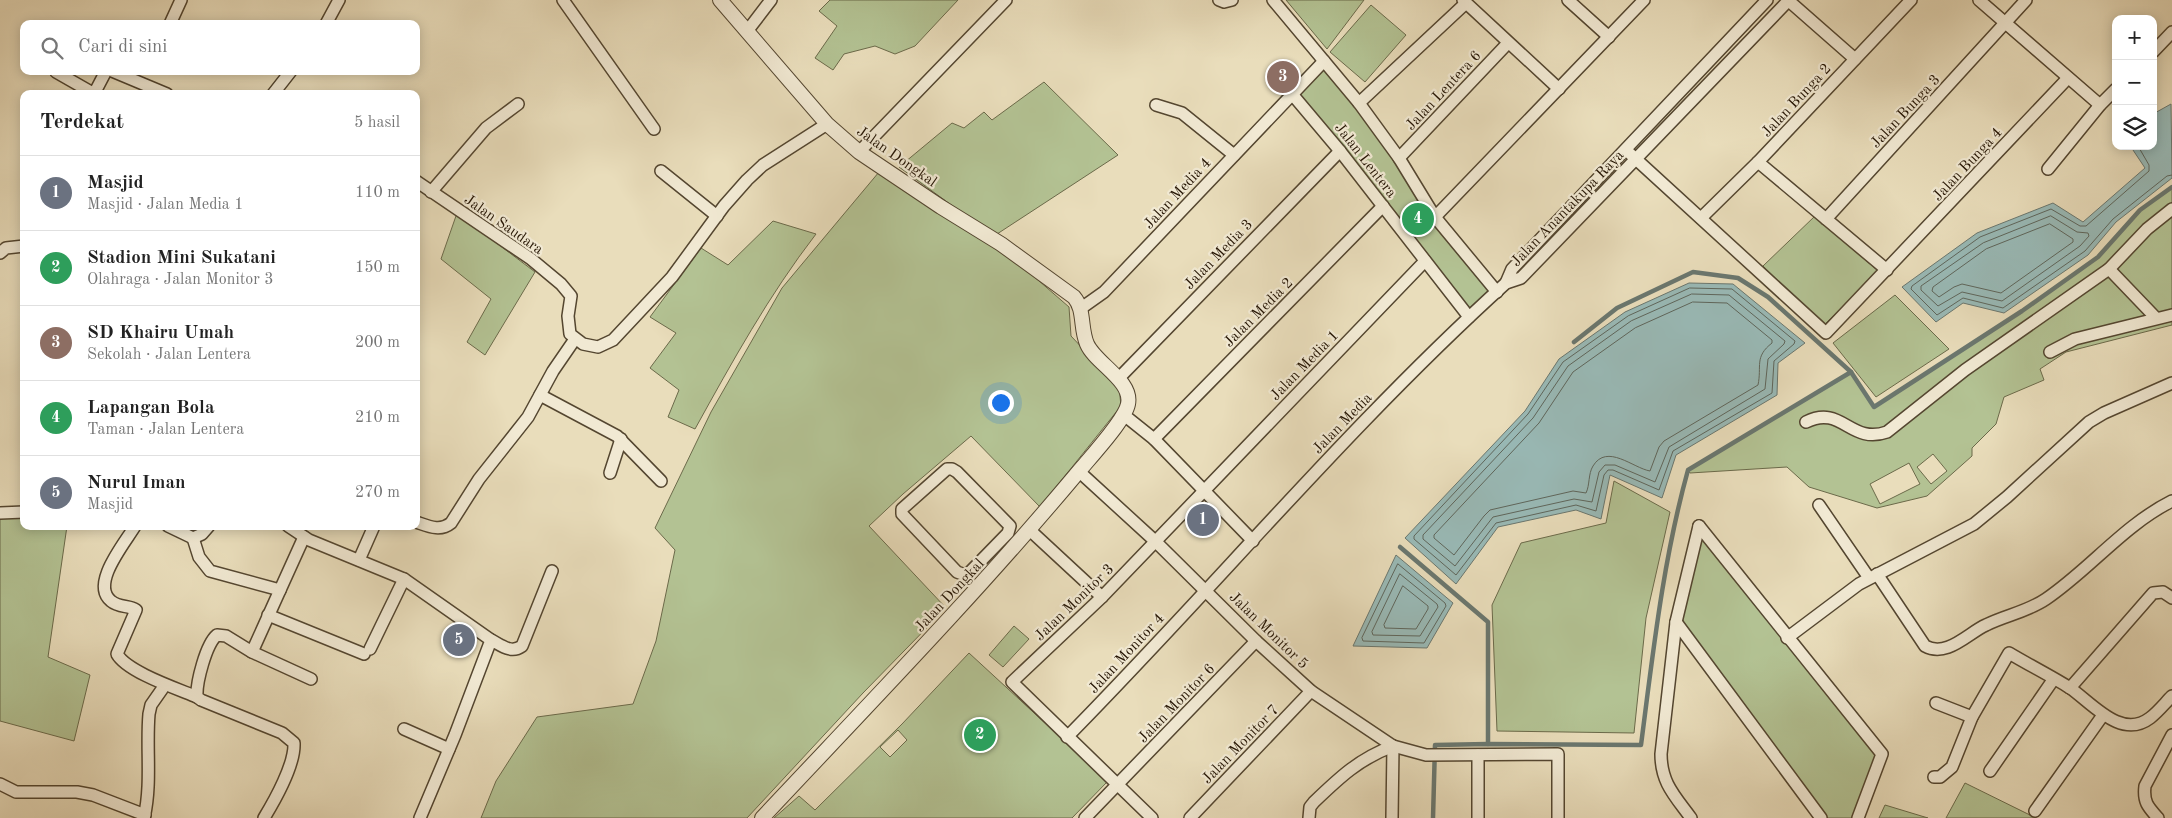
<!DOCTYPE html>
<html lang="id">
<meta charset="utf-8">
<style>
:root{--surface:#fff;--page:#f2f2f2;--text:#222;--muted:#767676;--line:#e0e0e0;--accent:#8f2418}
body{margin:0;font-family:"Old Standard TT",serif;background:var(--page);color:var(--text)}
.controls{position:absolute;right:15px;top:15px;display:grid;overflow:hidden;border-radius:10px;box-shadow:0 2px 12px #0003}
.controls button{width:45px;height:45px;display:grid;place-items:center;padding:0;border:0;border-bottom:1px solid var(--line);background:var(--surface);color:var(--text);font:25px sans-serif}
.you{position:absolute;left:1000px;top:402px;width:18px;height:18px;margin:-12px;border:4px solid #fff;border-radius:50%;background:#1a73e8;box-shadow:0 0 0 8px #1a73e833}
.badge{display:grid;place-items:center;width:32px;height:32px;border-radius:50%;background:var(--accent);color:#fff;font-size:16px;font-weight:700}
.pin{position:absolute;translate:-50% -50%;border:2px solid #fff;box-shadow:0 1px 5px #0006}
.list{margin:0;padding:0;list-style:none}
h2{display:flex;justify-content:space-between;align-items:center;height:65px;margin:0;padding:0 20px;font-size:21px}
h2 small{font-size:16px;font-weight:400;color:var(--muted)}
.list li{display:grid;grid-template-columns:32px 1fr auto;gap:15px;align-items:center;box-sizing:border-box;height:75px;padding:0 20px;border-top:1px solid var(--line)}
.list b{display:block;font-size:19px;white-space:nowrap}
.list p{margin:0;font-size:16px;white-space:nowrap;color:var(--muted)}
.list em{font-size:16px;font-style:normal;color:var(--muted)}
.icon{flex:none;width:28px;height:28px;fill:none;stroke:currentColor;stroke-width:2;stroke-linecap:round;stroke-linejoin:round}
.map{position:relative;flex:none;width:2172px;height:818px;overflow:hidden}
.search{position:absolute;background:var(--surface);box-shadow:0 2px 12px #0003;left:20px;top:20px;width:400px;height:55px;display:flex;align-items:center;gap:12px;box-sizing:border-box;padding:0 18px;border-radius:10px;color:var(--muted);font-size:19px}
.panel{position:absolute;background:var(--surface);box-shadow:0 2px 12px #0003;left:20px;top:90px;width:400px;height:440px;border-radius:10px}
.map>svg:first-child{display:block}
.green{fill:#b3c293;stroke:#6b6a4a;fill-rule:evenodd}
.water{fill:#99bab7;stroke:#6a776f}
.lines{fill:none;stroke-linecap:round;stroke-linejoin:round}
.shore{stroke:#5e665c;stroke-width:1}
.stream{stroke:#6a776f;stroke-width:4.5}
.minor-casing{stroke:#544630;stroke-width:14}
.tertiary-casing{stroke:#544630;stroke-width:16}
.minor{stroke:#f1e9d3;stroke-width:11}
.tertiary{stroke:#f1e9d3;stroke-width:14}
.labels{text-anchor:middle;stroke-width:4.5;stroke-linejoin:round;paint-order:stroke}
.street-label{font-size:15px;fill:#231302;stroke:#f1e9d3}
</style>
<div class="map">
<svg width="2172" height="818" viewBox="0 0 2172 818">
<rect width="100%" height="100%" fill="#e9ddbb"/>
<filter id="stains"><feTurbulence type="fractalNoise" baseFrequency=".004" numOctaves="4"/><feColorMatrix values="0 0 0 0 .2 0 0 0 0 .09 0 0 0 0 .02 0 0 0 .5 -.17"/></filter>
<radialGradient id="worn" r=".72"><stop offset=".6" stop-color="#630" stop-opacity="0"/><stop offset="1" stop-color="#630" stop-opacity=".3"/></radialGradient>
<!-- green -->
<g class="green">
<polygon points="830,0 958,0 915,46 895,54 875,46 844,54 833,70 815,58 837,26 819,11"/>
<polygon points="1286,0 1364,0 1327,49"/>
<polygon points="1371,5 1406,35 1365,82 1330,52"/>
<polygon points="1324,61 1497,292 1469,317 1292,94"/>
<polygon points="1044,82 1118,155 994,236 899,167 952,123 964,128 984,112 992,120"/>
<polygon points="879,172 1023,267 1069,307 1071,336 1119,387 1121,406 1040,507 971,436 903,494 869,526 946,608 863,693 747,818 481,818 496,781 537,717 633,704 656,641 675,550 655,528 711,412 782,288"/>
<path d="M2172,187V325L2066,352L2040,369L2044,380L2004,397L1996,424L1972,448V456L1927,496L1877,508L1809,487L1787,467L1690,473L1688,470L1851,372L1875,407L2022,311L2098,257L2140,210ZM1933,454L1947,471L1931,484L1917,467ZM1909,463L1920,484L1880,504L1870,484Z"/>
<polygon points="457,213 535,272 485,355 467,342 491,299 441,259"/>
<polygon points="1815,216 1878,271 1824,325 1763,266"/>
<path d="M773,221L816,234C769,295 732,362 695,429L668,417L679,390L650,368L676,333L650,317L701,248L728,265Z"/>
<polygon points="1895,295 1949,349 1876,397 1833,343"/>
<polygon points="1614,481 1670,512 1646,618 1634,733 1497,731 1492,605 1521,543 1606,523"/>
<polygon points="24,512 24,526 67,526 48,657 90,675 74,741 0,721 0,513"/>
<polygon points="1699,526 1882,754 1858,818 1821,818 1676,622"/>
<polygon points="1014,626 1029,639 1003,667 989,655"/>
<path d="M969,653L1108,781L1072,818H774L799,796L815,810L902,724ZM898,730L907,740L890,757L880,747Z"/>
<polygon points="1965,783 2036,818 1946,818"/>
<polygon points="1885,805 1928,818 1879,818"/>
</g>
<!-- water -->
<g class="water">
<polygon points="2171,104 2172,178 2116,222 2088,255 2004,313 1963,303 1936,322 1902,287 1977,233 2053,203 2083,222 2145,168 2133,150 2133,146 2153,146 2153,114"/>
<polygon points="1689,283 1733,284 1805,343 1778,363 1777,395 1676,455 1662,498 1610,475 1601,519 1576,510 1498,527 1456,584 1405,538 1525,411 1559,359 1625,312"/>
<polygon points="1396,555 1453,603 1427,648 1353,646"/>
</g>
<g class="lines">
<!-- shore -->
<g class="shore">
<polyline points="2138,146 2149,165 2149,171 2086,226 2080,226 2051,209 1980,237 1912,286 1911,289 1937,315 1963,298 2003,308 2085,251 2113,219 2167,176 2172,175"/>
<polygon points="2051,216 2077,232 2088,233 2089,236 2080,246 2002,301 1962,292 1938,306 1921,290 1921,286 1983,243"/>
<polygon points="2050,224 2073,239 2073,242 2001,293 1962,284 1954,287 1939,297 1932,291 1933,287 1986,249"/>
<polygon points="1690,288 1732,289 1795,341 1794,344 1774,361 1772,393 1673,451 1659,490 1613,470 1608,470 1604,475 1596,511 1576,505 1496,523 1456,575 1414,539 1414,536 1528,414 1563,362 1628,316"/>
<polygon points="1692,294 1729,295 1785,341 1784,344 1768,359 1765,389 1669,447 1655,482 1615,465 1605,465 1599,472 1592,502 1574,499 1493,517 1455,566 1423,539 1423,535 1533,418 1568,366 1631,321"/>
<path d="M1693,302L1727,303L1772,340V343C1754,357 1762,366 1758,385L1664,441L1659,447L1650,471C1633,468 1607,443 1593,466C1588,474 1590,485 1586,493L1573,491L1490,510L1484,516L1454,555L1434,538V535L1539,423L1573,372L1635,328Z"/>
<polygon points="1398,564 1445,603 1446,606 1424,643 1363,641 1362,638"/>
<polygon points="1400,574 1437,604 1438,607 1420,636 1373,635 1372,632"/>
<polygon points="1403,586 1428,606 1428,609 1416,629 1385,628 1384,625"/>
</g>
<!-- stream -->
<g class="stream">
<polyline points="1574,342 1617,308 1693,272 1738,278 1768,297 1851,372"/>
<polyline points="1400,547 1488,622 1488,744"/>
<path d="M1433,818L1435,745L1488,744L1641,745C1653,653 1663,560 1688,470L1851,372L1874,407L2022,311L2098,257L2140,210L2172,187"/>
</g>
<defs>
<g id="minor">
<polyline points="563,0 654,129"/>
<polyline points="1219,0 1224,2 1232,0"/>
<polyline points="1273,0 1359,103 1399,158 1435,217 1497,292"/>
<polyline points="1463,0 1559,89"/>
<polyline points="1568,0 1609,37"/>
<polyline points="1979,0 2100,105"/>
<polyline points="1789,1 1855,59"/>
<polyline points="170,24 181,0"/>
<polyline points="326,24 339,0"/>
<polyline points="748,30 771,0"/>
<polyline points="2153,52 2172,32"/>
<polyline points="112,71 167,94"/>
<polyline points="56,72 91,92 95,92 106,71"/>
<polyline points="273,94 291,71"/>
<polyline points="1292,94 1340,151 1469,317"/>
<polyline points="1359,103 1466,3"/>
<polyline points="1156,105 1182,113 1234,155"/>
<polyline points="1626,150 1826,333 2068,78"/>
<polyline points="859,152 1006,0"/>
<polyline points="1399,158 1508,43"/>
<polyline points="1758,162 1887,270"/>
<polyline points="2048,169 2100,105 2116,89"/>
<polyline points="661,171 717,216"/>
<polyline points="416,181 531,259 561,284 571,296 568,316 570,334 583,344 598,347 613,340 672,277 724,206 747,180 763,165 827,124"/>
<polyline points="431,192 486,128 518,104"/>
<polyline points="1435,217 1644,0"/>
<polyline points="1701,218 1758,162 1911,0"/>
<polyline points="1826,219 2026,0"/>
<polyline points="0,253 6,248 24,246"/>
<polyline points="2109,269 2156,318"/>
<polyline points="1506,283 1512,269 1767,0"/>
<polyline points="1080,309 1104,292 1324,61"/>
<polyline points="2050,352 2075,339 2172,315"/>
<polyline points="1118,379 1340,151"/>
<polyline points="540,395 617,436 661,481"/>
<polyline points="1129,419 1154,439 1253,541"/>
<path d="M1806,422C1842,404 1850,445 1887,432L1965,370L2109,269L2147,229L2172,209"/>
<polyline points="1154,439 1383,206"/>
<polygon points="947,469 952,469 957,472 1010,526 1008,533 971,571 965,575 957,572 902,514 902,509"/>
<polyline points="610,473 621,439"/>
<polyline points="1084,476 1155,541 1256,641 1311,691 1393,746 1426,755 1558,754 1558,818"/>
<polyline points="1819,505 1869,578"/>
<polyline points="0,513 24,512"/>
<path d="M416,522C428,526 440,532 451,523L479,479L528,417L553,371L575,339"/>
<path d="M135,526C125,543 90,584 111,601C119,608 129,605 136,610L117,654C127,672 178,689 197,697"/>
<polyline points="168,526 193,538 202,534 209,526"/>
<polyline points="288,526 309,540 404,579 491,640 455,735 420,818"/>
<polyline points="1699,526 1882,754 1858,818"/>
<polyline points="1034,534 1102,597"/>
<polyline points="193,538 199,557 210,571 280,590 304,537"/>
<polyline points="359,560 374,526"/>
<path d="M1877,574L1925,646C1947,658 1968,633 1986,625C2006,615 2027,612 2046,599C2090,569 2124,525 2172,501"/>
<polyline points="268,615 364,654"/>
<polyline points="1676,622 1821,818"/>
<polyline points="1787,638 1859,584 1974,524 2007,497 2089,422 2104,413 2172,383"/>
<path d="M491,640C501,645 511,654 522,646L552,571"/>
<polyline points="370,649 404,579"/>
<polyline points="252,652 311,679"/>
<polyline points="2070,688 2153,593 2163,592 2172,598"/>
<polyline points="1936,703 1972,717"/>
<polyline points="404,729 449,749"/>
<path d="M1067,737C1215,587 1350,424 1506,283L1521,278L1789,0"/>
<polyline points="1990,771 2053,680"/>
<path d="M1934,777H1940L1952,767L1972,717L2009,653C2029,665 2051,676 2070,688C2092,703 2121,740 2150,718C2158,712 2165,703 2172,696"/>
<polyline points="0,784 16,792 77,792 93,795 145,815"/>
<polyline points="2035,811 2103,715"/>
<path d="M144,818C152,783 146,748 149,714L151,705L165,685"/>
<path d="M264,818C275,800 295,764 294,743L282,733L201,700L197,697C196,683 206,644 217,635L226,636L252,652L280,590"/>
<polyline points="1085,818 1256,641"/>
<polyline points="1152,818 1012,682 1102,597 1425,261"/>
<polyline points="1190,818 1311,691"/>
<path d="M1309,818L1310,807L1314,802C1340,777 1359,759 1393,746"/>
<polyline points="1392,818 1393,746"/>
<polyline points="1478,818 1478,755"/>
<path d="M1691,818C1675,796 1661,783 1661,754L1676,622L1699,526"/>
<path d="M2158,818C2148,807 2143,802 2145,786L2172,735"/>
</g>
<path id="tertiary" d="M720,0L827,124L859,152L941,207L1001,244L1074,297C1085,310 1080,328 1087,344C1095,363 1133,381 1128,404C1125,421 1086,462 1074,477C975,595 868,705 762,818"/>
</defs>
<!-- minor casing -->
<use href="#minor" class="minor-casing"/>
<!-- tertiary casing -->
<use href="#tertiary" class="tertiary-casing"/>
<!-- minor -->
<use href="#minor" class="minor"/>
<!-- tertiary -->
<use href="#tertiary" class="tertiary"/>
</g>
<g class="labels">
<!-- street labels -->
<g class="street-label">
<text transform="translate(1443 90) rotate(-47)" y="5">Jalan Lentera 6</text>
<text transform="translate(1796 100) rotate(-47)" y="5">Jalan Bunga 2</text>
<text transform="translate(1905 111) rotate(-47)" y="5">Jalan Bunga 3</text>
<text transform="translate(897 156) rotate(35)" y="5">Jalan Dongkal</text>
<text transform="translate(1366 160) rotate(52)" y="5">Jalan Lentera</text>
<text transform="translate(1967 164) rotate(-47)" y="5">Jalan Bunga 4</text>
<text transform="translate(1177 193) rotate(-47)" y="5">Jalan Media 4</text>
<text transform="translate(1567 208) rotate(-46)" y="5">Jalan Anantakupa Raya</text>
<text transform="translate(504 224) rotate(35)" y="5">Jalan Saudara</text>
<text transform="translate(1218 254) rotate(-46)" y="5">Jalan Media 3</text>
<text transform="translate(1258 312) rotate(-45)" y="5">Jalan Media 2</text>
<text transform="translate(1304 365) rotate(-46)" y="5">Jalan Media 1</text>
<text transform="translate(1342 423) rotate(-46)" y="5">Jalan Media</text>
<text transform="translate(949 595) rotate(-47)" y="5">Jalan Dongkal</text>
<text transform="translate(1074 602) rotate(-44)" y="5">Jalan Monitor 3</text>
<text transform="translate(1269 630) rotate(44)" y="5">Jalan Monitor 5</text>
<text transform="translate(1126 653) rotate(-47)" y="5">Jalan Monitor 4</text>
<text transform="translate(1176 703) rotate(-46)" y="5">Jalan Monitor 6</text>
<text transform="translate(1240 744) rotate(-46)" y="5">Jalan Monitor 7</text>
</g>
</g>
<rect width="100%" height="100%" filter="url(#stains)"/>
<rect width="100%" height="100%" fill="url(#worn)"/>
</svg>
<div class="controls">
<button>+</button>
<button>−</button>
<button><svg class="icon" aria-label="layers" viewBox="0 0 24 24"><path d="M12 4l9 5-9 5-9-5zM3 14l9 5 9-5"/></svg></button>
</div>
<div class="you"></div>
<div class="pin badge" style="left:1203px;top:520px;background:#6b7280">1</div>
<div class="pin badge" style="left:980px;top:735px;background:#2e9e5b">2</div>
<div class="pin badge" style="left:1283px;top:77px;background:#8d6e63">3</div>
<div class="pin badge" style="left:1418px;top:219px;background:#2e9e5b">4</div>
<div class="pin badge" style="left:459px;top:640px;background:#6b7280">5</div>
<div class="search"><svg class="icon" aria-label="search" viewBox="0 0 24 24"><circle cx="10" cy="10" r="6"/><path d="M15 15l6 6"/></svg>Cari di sini</div>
<section class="panel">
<h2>Terdekat<small>5 hasil</small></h2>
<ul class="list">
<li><span class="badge" style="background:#6b7280">1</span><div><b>Masjid</b><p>Masjid · Jalan Media 1</p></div><em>110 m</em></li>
<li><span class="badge" style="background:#2e9e5b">2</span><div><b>Stadion Mini Sukatani</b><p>Olahraga · Jalan Monitor 3</p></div><em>150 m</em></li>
<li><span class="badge" style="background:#8d6e63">3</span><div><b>SD Khairu Umah</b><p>Sekolah · Jalan Lentera</p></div><em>200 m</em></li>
<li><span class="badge" style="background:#2e9e5b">4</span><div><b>Lapangan Bola</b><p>Taman · Jalan Lentera</p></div><em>210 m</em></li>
<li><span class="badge" style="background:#6b7280">5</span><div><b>Nurul Iman</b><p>Masjid</p></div><em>270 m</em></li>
</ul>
</section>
</div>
